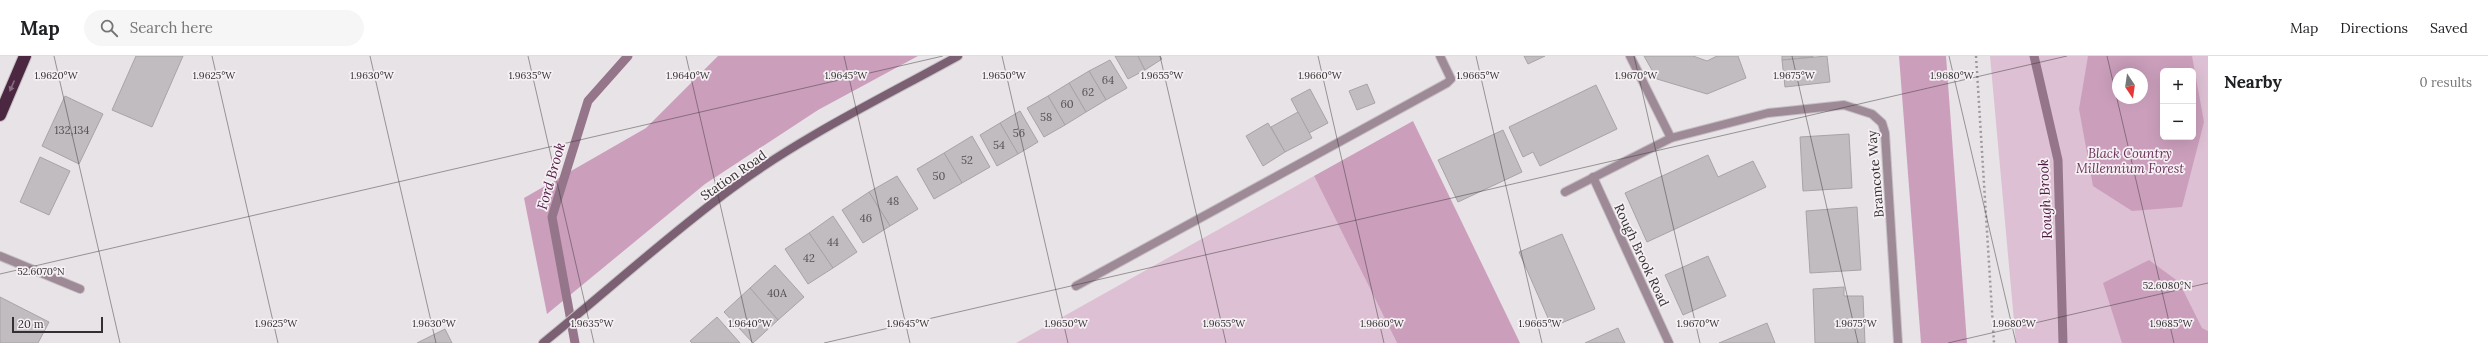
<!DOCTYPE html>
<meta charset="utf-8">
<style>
:root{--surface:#fff;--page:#f6f6f6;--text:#202124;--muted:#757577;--line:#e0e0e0}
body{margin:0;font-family:Lora,serif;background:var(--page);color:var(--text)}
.controls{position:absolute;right:12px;top:12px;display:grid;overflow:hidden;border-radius:6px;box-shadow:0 4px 16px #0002}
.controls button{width:36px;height:36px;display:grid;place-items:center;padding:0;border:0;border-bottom:1px solid var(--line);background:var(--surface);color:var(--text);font:20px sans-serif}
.compass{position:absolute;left:2112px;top:12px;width:36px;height:36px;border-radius:50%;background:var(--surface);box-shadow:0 4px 16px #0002;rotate:167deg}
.scale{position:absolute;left:12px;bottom:10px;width:91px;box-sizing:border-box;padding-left:4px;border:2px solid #323031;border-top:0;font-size:11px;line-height:14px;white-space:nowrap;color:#323031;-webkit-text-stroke:3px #f6f0f4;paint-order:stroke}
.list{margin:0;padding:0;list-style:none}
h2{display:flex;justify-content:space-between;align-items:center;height:52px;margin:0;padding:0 16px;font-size:17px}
h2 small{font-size:13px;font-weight:400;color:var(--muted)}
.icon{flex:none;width:22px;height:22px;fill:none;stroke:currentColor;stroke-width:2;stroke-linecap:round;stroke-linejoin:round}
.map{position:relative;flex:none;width:2208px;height:287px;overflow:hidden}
header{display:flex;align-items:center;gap:24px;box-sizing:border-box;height:56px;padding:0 20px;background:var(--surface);border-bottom:1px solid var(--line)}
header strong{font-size:19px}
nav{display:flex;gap:22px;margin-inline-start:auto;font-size:14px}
.search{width:280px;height:36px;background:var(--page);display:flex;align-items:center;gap:10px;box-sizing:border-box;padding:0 14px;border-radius:22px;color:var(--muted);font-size:15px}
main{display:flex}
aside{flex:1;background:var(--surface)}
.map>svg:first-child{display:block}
.green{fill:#ddc0d3;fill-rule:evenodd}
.forest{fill:#cb9fbc;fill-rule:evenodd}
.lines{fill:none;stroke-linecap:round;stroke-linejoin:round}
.stream{stroke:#94758a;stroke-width:9}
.building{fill:#c1bcbf;stroke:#a9a3a7}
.lane-casing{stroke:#c4bfc2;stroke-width:10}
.street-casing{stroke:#c4bfc2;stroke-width:10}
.secondary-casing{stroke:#c4bfc2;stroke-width:10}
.highway-casing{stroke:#c4bfc2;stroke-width:14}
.path{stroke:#9d999b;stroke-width:2.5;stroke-dasharray:2 3;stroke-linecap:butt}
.lane{stroke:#9e8a97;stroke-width:8}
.street{stroke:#9e8a97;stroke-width:8}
.secondary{stroke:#7b5f72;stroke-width:8}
.highway{stroke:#4b2741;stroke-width:12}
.oneway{fill:#876d80}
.ticks{fill:none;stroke:#323031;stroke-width:1;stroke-opacity:0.45}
.labels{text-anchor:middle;stroke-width:3.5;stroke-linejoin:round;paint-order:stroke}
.number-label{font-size:11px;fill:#565354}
.park-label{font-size:13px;font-style:italic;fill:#6a335b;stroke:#f6f0f4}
.street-label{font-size:13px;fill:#323031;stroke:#f6f0f4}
.water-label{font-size:14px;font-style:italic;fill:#4f1a42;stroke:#f6f0f4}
.ticks-label{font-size:10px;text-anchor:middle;fill:#323031;stroke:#f6f0f4;stroke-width:3.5;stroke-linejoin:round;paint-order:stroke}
</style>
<header>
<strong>Map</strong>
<div class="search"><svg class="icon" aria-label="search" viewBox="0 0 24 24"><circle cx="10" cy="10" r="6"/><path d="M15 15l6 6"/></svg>Search here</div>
<nav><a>Map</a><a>Directions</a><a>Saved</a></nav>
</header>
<main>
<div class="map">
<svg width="2208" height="287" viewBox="0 0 2208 287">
<rect width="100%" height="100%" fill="#e8e3e6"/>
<!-- green -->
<g class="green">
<path d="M1990,0H2208V287H2016ZM2163,15H2193V81H2163ZM2118,18H2142V42H2118Z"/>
<polygon points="1314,120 1397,287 1016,287"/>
</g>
<!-- forest -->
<g class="forest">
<polygon points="718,0 918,0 818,54 705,128 547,258 524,142 646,72"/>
<polygon points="1899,0 1946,0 1967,287 1921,287"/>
<path d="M2088,0H2192L2204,66L2182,151L2132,155L2093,130L2079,53ZM2163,15H2193V81H2163ZM2118,18H2142V42H2118Z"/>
<polygon points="1413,65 1520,287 1397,287 1314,120"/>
<polygon points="2149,204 2179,226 2202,272 2208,275 2208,287 2122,287 2103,227"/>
</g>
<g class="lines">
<!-- stream -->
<g class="stream">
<polyline points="2034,0 2058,104 2063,287"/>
<polyline points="575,287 552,161 588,45 628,0"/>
</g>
</g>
<!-- building -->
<g class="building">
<polygon points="136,0 183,0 152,71 112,54"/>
<polygon points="1115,0 1138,0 1145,14 1128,23"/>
<polygon points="1138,0 1160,0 1162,3 1145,14"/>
<polygon points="1524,0 1545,0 1528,8"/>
<polygon points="1644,0 1693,0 1707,5 1717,0 1738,0 1746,22 1707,38 1657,23"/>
<polygon points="1782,0 1813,0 1813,1 1782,4"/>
<polygon points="1827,0 1830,26 1785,31 1782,4"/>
<polygon points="1110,4 1127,32 1106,44 1089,15"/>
<polygon points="1089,15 1106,44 1086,56 1069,27"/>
<polygon points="1069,27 1086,56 1065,69 1048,40"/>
<polygon points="1367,28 1375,47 1357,54 1349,35"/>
<polygon points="1596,29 1617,73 1540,110 1533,96 1523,101 1509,71"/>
<polygon points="1310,33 1328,67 1309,77 1291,43"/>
<polygon points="65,40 103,58 79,108 42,90"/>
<polygon points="1048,40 1065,69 1044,81 1027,52"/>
<polygon points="1020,55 1038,86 1018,98 1000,67"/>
<polygon points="1298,56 1312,82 1285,96 1271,71"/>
<polygon points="1000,67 1018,98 997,110 980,79"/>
<polygon points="1268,67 1285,96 1263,110 1246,80"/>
<polygon points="1503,74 1522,116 1458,146 1438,104"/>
<polygon points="1849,78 1852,132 1803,135 1800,81"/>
<polygon points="972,80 990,111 962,127 944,97"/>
<polygon points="944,97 962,127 934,143 917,113"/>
<polygon points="1708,99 1718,121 1753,105 1766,131 1647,186 1625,137"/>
<polygon points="40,101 70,115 49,159 20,146"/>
<polygon points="897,120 918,153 890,170 869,136"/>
<polygon points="869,136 890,170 863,187 842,154"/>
<polygon points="1857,151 1861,214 1810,217 1806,155"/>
<polygon points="833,160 857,196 833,212 809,177"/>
<polygon points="809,177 833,212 808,228 785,193"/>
<polygon points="1562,178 1595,253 1552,271 1519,196"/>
<polygon points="1708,200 1726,240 1683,259 1665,219"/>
<polygon points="775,209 804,241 778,264 750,232"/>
<polygon points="1844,231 1844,240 1863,240 1865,287 1815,287 1813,233"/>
<polygon points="750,232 778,264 753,287 724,256"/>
<polygon points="0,241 49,266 38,287 0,287"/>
<polygon points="717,261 740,287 692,287 690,285"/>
<polygon points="1767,267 1775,287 1719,287"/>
<polygon points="1618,272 1625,287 1585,287"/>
<polygon points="445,273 452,287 417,287"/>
</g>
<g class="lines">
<defs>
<g id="lane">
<polyline points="0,200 80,233"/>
<polyline points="1076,230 1447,27 1451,23 1440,0"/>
</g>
<g id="street">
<polyline points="1630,0 1671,82"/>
<polyline points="1593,121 1669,287"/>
<polyline points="1565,136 1671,82 1768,57 1844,49 1872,58 1882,67 1885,77 1898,287"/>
</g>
<path id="secondary" d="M543,287C606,236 666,181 731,133C801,81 882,42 958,0"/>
<polyline id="highway" points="0,59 25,0"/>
</defs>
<!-- lane casing -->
<use href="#lane" class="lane-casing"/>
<!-- street casing -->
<use href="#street" class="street-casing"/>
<!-- secondary casing -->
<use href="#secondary" class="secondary-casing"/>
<!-- highway casing -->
<use href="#highway" class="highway-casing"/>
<!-- path -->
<polyline class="path" points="1976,0 1994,287"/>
<!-- lane -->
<use href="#lane" class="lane"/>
<!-- street -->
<use href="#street" class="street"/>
<!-- secondary -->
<use href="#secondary" class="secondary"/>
<!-- highway -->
<use href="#highway" class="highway"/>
</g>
<!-- one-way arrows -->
<defs><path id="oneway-solid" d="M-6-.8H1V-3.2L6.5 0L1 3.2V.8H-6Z"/></defs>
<use class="oneway" href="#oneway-solid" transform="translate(12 30) rotate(113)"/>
<!-- ticks -->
<path class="ticks" d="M54,0L120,287M212,0L278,287M370,0L436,287M528,0L594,287M686,0L752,287M844,0L910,287M1002,0L1068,287M1160,0L1226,287M1318,0L1384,287M1476,0L1542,287M1634,0L1700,287M1792,0L1858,287M1949,0L2016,287M2107,0L2174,287M0,218L943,0M824,287L2067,0M1948,287L2208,227"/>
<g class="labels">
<!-- number labels -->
<g class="number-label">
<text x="1108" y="28">64</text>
<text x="1088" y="40">62</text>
<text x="1067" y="52">60</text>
<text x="1046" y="65">58</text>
<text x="72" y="78">132,134</text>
<text x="1019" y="81">56</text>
<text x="999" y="93">54</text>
<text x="967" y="108">52</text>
<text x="939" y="124">50</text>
<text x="893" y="149">48</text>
<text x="866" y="166">46</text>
<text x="833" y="190">44</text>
<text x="809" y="206">42</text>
<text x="777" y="241">40A</text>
</g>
<!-- park labels -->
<g class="park-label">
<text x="2130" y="102">Black Country<tspan x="2130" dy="15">Millennium Forest</tspan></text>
</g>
<!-- street labels -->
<g class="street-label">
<text transform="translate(1875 118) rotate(-95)" y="5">Bramcote Way</text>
<text transform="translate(733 119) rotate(-35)" y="5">Station Road</text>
<text transform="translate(1642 199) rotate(65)" y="5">Rough Brook Road</text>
</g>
<!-- water labels -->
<g class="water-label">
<text transform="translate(551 120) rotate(-74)" y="5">Ford Brook</text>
<text transform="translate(2045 143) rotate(-93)" y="5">Rough Brook</text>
</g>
</g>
<g class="ticks-label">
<text x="56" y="23">1.9620°W</text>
<text x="214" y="23">1.9625°W</text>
<text x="372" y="23">1.9630°W</text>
<text x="530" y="23">1.9635°W</text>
<text x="688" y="23">1.9640°W</text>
<text x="846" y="23">1.9645°W</text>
<text x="1004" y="23">1.9650°W</text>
<text x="1162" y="23">1.9655°W</text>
<text x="1320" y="23">1.9660°W</text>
<text x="1478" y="23">1.9665°W</text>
<text x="1636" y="23">1.9670°W</text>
<text x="1794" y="23">1.9675°W</text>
<text x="1952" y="23">1.9680°W</text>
<text x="41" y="219">52.6070°N</text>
<text x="2167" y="233">52.6080°N</text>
<text x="276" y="271">1.9625°W</text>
<text x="434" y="271">1.9630°W</text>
<text x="592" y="271">1.9635°W</text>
<text x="750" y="271">1.9640°W</text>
<text x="908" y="271">1.9645°W</text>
<text x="1066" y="271">1.9650°W</text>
<text x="1224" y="271">1.9655°W</text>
<text x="1382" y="271">1.9660°W</text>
<text x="1540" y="271">1.9665°W</text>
<text x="1698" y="271">1.9670°W</text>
<text x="1856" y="271">1.9675°W</text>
<text x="2014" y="271">1.9680°W</text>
<text x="2171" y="271">1.9685°W</text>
</g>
</svg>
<div class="controls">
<button>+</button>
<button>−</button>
</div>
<svg class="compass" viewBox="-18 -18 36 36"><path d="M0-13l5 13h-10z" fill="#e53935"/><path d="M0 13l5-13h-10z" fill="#757577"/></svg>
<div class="scale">20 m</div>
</div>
<aside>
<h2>Nearby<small>0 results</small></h2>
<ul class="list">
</ul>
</aside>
</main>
